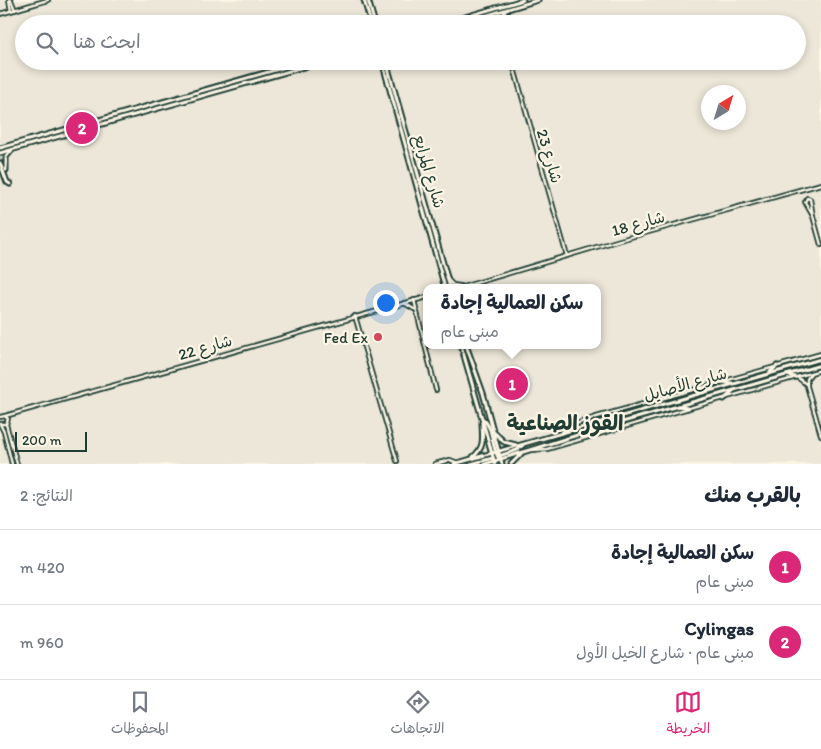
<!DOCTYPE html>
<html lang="ar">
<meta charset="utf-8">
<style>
:root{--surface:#fff;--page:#f2f2f3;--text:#1f2937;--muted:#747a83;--line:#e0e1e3;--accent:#db2777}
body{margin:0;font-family:Itim,"Playpen Sans Arabic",sans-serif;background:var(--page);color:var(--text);direction:rtl}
.compass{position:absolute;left:701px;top:85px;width:45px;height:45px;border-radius:50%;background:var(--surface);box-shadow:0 2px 8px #0003;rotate:38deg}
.scale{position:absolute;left:15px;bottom:12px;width:72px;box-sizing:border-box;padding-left:5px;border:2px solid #1f3d34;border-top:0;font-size:14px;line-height:18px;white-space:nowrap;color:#1f3d34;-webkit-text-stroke:4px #fcf5e5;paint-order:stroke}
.you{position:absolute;left:385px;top:302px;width:18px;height:18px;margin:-12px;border:4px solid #fff;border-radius:50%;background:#1a73e8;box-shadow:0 0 0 8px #1a73e833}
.badge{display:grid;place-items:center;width:32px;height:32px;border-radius:50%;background:var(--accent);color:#fff;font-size:16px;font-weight:700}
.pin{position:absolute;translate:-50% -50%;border:2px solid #fff;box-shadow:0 1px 5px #0006}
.popup{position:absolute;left:423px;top:284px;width:178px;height:65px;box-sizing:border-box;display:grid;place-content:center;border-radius:10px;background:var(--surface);filter:drop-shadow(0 1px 4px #0005);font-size:16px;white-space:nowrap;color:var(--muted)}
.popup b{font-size:19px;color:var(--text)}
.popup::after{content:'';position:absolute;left:50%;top:100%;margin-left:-10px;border:10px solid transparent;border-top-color:var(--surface)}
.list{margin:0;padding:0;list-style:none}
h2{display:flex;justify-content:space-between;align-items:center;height:65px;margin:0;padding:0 20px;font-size:21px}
h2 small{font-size:16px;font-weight:400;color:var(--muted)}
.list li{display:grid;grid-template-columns:32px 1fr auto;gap:15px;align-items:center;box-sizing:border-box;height:75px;padding:0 20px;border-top:1px solid var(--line)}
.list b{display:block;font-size:19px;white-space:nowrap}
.list p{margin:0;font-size:16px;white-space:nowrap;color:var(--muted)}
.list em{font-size:16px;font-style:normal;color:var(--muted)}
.icon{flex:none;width:28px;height:28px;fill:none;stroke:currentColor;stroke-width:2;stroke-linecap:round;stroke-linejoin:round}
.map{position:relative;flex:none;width:821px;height:464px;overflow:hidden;direction:ltr}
.search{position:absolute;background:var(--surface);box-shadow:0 2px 8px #0003;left:15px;right:15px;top:15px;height:55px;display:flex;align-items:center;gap:12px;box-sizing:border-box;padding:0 18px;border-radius:28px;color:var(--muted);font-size:19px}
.sheet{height:215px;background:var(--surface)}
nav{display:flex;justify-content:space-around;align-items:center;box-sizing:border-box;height:70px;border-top:1px solid var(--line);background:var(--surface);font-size:14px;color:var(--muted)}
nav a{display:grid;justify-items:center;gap:2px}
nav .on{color:var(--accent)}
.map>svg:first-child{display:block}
.built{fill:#ece7d8;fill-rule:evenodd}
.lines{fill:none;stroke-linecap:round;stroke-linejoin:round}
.minor-casing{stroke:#1f3d34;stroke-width:6}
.tertiary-casing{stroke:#1f3d34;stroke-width:7}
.secondary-casing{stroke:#1f3d34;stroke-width:7}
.minor{stroke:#fcf5e5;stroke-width:2.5}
.tertiary{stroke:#fcf5e5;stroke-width:3}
.secondary{stroke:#fcf5e5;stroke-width:3}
.poi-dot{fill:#d1495b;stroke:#fcf5e5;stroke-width:2}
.labels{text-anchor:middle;stroke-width:4.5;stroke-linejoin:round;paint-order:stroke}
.street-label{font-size:16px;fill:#1f3d34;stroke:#fcf5e5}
.poi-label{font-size:16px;fill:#1f3d34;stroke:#fcf5e5;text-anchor:end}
.district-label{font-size:21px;font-weight:bold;fill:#1f3d34;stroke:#fcf5e5}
</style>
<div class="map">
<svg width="821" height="464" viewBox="0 0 821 464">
<rect width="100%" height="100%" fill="#fcf5e5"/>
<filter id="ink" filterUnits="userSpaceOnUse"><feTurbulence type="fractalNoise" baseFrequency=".02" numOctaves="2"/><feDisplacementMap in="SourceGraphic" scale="10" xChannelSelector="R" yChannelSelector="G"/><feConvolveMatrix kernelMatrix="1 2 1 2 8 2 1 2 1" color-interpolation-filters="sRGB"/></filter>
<g filter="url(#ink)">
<!-- built -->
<path class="built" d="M0,0H821V464H0ZM24,24H797V61H24ZM708,92H738V122H708ZM427,288H597V345H427Z"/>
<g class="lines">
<defs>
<g id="minor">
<polyline points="9,0 11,11"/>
<polyline points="11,0 15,10"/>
<polyline points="0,14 48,0"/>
<polyline points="491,15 497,17 500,22"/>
<polyline points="502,24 502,16 507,9"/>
<polyline points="512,61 567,256"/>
<polygon points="807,198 810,199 813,216 805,202"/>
<polyline points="813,216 821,245"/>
<polyline points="448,280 453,285 460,286"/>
<polyline points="459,288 620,240 821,184"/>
<polyline points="414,300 436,390"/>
<polyline points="404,303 414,309"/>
<polyline points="355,316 397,461"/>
<polyline points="811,373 807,379 807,386 821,435"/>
<polyline points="797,377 806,384"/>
<polyline points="5,416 427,297"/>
<polyline points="0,417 5,416 8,419 6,424 0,424 4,432 12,464"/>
<polyline points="6,424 17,464"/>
<polyline points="562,432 570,426 593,418 821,354"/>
<polyline points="532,450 547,449 821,370"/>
<polyline points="435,464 450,460 458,463"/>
</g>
<g id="tertiary">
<polyline points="364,0 371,23"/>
<polyline points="368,0 375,24"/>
</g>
<g id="secondary">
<polyline points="371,23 371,24"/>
<polyline points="441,24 523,0"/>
<polyline points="458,24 538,0"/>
<polyline points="382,61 445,288"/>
<polyline points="386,61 450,288"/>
<polyline points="0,148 307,61"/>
<polyline points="0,153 325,61"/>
<polyline points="0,163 7,182 10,184"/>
<polyline points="6,170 6,157 12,150"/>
<polyline points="461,345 495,464"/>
<polyline points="466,345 483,393 502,464"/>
<polyline points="770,372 777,366"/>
<polyline points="787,375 795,377"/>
<polyline points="721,382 732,383"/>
<polyline points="724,399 733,391"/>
<polyline points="677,406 687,408"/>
<path d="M483,419C494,428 491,447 499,459"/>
<polyline points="495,433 504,442 516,445"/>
<polyline points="499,456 517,450 523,445"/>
<path d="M473,457C486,446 482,437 482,422"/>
<polyline points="454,464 821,359"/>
<polyline points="471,464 493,458"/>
<polyline points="485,464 584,433 821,365"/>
<polyline points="511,464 521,454"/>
</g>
</defs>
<!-- minor casing -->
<use href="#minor" class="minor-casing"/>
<!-- tertiary casing -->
<use href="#tertiary" class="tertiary-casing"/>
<!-- secondary casing -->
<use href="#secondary" class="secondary-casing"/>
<!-- minor -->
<use href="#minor" class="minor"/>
<!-- tertiary -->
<use href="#tertiary" class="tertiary"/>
<!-- secondary -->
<use href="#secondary" class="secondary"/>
</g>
</g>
<!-- markers -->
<circle class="poi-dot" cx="378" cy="337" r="5"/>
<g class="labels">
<!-- street labels -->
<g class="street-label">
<text transform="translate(550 156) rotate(74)" y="6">شارع 23</text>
<text transform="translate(430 171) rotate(74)" y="6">شارع المرابع</text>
<text transform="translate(638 223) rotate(-16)" y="6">شارع 18</text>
<text transform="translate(205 347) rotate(-16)" y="6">شارع 22</text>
<text transform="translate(685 384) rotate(-16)" y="6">شارع الأصايل</text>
</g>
<!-- poi labels -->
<g class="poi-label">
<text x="368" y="343">Fed Ex</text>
</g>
<!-- district labels -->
<g class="district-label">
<text x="565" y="430">القوز الصناعية</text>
</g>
</g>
</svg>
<svg class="compass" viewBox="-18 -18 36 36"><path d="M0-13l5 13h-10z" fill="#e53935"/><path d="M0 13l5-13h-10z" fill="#747a83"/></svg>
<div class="scale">200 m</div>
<div class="you"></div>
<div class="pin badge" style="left:512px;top:384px">1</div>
<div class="popup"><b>سكن العمالية إجادة</b>مبنى عام</div>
<div class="pin badge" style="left:82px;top:128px">2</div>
<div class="search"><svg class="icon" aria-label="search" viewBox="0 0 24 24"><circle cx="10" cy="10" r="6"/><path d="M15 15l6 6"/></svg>ابحث هنا</div>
</div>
<section class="sheet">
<h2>بالقرب منك<small>النتائج: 2</small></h2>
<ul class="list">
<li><span class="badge">1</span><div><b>سكن العمالية إجادة</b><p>مبنى عام</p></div><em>420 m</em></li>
<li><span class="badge">2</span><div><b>Cylingas</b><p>مبنى عام · شارع الخيل الأول</p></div><em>960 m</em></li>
</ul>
</section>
<nav>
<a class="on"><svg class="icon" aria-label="map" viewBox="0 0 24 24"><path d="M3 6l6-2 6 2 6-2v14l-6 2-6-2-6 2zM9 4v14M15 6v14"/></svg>الخريطة</a>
<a><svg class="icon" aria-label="directions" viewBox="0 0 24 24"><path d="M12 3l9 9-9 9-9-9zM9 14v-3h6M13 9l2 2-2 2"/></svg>الاتجاهات</a>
<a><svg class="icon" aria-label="saved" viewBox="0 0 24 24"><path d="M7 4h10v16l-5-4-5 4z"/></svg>المحفوظات</a>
</nav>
